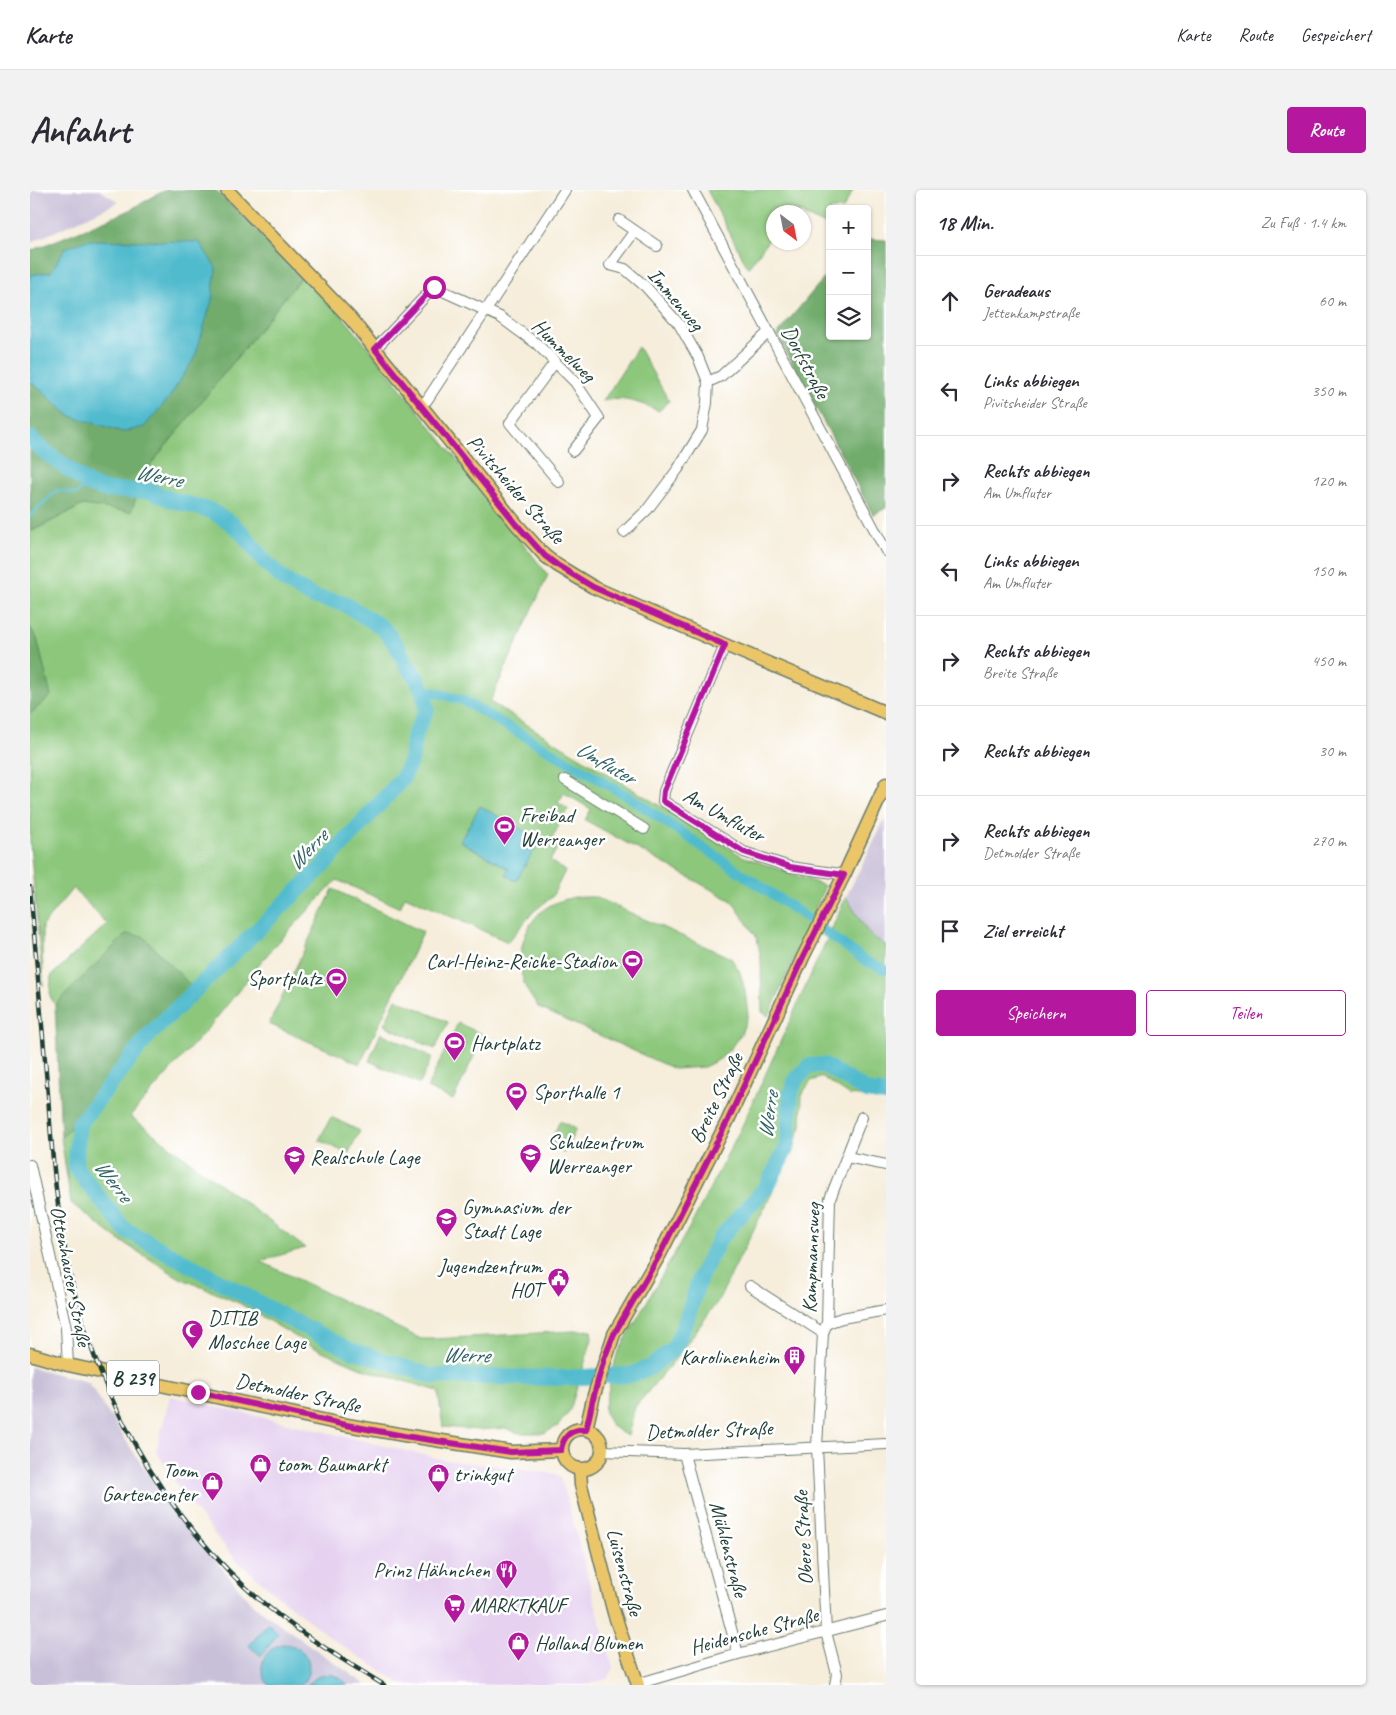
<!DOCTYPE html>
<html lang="de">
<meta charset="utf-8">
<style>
:root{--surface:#fff;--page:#f2f2f3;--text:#2b2b33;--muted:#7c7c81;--line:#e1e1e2;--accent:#b5179e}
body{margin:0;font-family:Caveat,sans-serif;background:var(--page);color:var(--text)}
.controls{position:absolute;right:15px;top:15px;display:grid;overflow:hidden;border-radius:5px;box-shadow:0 1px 4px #0004}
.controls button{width:45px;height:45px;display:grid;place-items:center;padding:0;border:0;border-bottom:1px solid var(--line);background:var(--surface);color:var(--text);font:25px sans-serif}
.compass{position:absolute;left:736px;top:15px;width:45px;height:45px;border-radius:50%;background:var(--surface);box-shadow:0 1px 4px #0004;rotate:148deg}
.stop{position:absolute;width:15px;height:15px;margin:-11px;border:4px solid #b5179e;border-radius:50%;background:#fff}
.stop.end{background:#b5179e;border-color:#fff;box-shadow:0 1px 5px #0008}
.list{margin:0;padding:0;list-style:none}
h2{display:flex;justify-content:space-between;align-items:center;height:65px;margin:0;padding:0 20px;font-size:21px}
h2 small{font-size:16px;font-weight:400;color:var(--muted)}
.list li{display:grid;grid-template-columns:32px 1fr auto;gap:15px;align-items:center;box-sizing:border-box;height:90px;padding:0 20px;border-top:1px solid var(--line)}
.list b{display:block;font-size:19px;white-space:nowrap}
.list p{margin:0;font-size:16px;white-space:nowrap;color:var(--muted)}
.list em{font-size:16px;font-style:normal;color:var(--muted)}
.actions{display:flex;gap:10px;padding:15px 20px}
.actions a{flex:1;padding:11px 0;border:1px solid var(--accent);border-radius:5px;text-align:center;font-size:18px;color:var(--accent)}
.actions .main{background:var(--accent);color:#fff}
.icon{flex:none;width:28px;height:28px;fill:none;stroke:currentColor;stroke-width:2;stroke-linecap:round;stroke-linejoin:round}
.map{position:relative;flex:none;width:856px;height:1495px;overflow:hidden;border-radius:5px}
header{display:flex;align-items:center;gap:30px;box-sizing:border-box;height:70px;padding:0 25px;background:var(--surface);border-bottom:1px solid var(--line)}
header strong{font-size:24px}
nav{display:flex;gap:28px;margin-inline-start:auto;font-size:18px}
.intro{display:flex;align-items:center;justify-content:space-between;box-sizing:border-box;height:120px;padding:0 30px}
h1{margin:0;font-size:35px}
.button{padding:12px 22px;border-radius:5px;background:var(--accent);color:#fff;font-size:18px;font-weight:700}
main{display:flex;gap:30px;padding:0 30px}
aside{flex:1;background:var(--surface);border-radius:5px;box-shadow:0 1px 4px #0004}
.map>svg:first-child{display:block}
.built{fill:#e6d2f0}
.industrial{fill:#c8bfd8}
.green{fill:#8cc77c;stroke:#568258}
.forest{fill:#71ac6c;stroke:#487450}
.water{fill:#51bbce;stroke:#387c81}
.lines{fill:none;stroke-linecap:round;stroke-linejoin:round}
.stream{stroke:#51bbce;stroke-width:2.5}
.canal{stroke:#51bbce;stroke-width:10}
.river{stroke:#51bbce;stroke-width:16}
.minor-casing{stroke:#6a7b6e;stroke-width:12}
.major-casing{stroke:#6a7b6e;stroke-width:15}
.minor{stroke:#fff;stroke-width:10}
.major{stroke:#ebc669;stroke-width:12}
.rail-casing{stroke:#1f3d34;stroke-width:4.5}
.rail{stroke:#fff;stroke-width:2.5;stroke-dasharray:8;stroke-linecap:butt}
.route{stroke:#b5179e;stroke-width:6}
.labels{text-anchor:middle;stroke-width:5;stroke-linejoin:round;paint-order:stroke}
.shield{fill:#fff;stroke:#627771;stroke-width:1}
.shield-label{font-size:20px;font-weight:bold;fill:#1f3d34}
.street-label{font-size:21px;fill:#1f3d34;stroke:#fff}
.poi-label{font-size:21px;fill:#1f3d34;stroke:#fff;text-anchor:start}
.water-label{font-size:22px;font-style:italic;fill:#2e6362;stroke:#fff}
</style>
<header>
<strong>Karte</strong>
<nav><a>Karte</a><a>Route</a><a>Gespeichert</a></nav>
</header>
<div class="intro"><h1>Anfahrt</h1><a class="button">Route</a></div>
<main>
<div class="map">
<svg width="856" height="1495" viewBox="0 0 856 1495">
<rect width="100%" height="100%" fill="#fff"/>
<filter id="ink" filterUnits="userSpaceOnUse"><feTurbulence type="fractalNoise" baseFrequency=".02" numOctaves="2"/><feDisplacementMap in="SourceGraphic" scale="10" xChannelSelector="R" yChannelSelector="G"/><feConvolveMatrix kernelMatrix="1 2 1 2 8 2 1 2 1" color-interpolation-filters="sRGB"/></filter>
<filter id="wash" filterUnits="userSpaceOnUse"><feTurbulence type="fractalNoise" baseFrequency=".0096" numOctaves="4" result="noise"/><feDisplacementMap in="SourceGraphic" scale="20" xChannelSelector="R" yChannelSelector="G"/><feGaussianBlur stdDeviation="1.12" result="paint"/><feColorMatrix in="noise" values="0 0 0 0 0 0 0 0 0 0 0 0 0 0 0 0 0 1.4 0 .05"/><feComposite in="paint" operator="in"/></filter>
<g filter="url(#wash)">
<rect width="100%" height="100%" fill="#f6edda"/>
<!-- built -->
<polygon class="built" points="140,1206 416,1270 526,1284 531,1288 583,1479 578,1489 554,1495 373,1495 305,1451 248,1406 205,1369 153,1305 126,1261"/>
<!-- industrial -->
<g class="industrial">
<polygon points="0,0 69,0 89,12 0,53"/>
<polygon points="856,627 856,756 838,743 816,707"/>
<polygon points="0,1177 58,1192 134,1309 223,1415 336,1495 0,1495"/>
</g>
<!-- green -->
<g class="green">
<polygon points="677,0 823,0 813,19 800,19 800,37 774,25 774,22 768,22 762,20 760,22 744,22 743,44 718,78"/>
<polygon points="273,85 304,116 341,161 518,385 460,512 712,666 795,696 739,826 732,822 731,769 727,748 702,711 555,630 561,619 534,603 528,613 538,619 522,648 530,653 520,671 535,681 522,707 504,721 478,752 375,706 370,718 307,690 241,760 185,830 100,926 275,1058 230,1071 391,1149 404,1149 561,1140 562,1149 540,1220 528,1236 514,1243 488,1243 475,1238 449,1240 413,1237 408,1201 336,1180 283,1157 209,1113 150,1088 86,1048 41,1013 31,948 119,849 137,823 162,797 96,744 25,815 20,806 21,786 77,734 43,698 12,736 13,796 0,654 0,524 20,505 7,449 0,437 0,342 53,315 101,321 115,282"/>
<path d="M608,157L639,211L629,221C610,213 593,206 573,211Z"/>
<polygon points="303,699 393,742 330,874 239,834"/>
<path d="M544,707H565L701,768L710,782L715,801L718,825L711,844L700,859L690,869L674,877L644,879L509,818C505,812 499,805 496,798C485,773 491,738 513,720C522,713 533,710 544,707Z"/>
<path d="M816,707L838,743L856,756V909L819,905L792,887L781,891L772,904L771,936L758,971L688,1111L647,1167L605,1217L598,1246C585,1240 577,1234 574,1219L587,1164L663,1031L712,936Z"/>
<polygon points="366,809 418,832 405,859 354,835"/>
<polygon points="428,833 454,845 423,910 397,898"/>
<polygon points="351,843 402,867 390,894 339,871"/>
<polygon points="301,927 330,941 318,964 289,950"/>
<polygon points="530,931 546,939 534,963 518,956"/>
</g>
<!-- forest -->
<g class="forest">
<polygon points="135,0 186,0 273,85 115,282 101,322 53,315 0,342 0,191 40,226 35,58 21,82 0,85 0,61 98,21"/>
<polygon points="837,49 856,50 856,318 843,325 747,144 800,81 800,146 837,146"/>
<polygon points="0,437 7,449 21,506 0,524"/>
<polygon points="96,744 113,746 162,797 137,823 120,849 31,948 25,815"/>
</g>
<!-- water -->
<g class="water">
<polygon points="58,50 169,52 186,78 182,110 165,167 139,208 114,237 93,242 40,226 0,191 0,85 21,82 35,58"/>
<polygon points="450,616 510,650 486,691 476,685 479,679 430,651"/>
<polygon points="238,1433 249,1443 231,1466 219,1456"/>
<path d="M252,1454C276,1454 288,1477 271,1495H239C225,1480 233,1459 252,1454Z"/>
<polygon points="299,1484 310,1487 318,1495 277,1495 287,1487"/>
</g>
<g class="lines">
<!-- stream -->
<polyline class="stream" points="0,326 27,300 46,304 58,294"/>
<!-- canal -->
<polyline class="canal" points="392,499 432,510 599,607 767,721 834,770 856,780"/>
<!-- river -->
<polyline class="river" points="0,248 10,258 58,294 76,300 120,301 142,310 181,321 201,333 211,342 235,372 254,390 283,407 313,413 353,438 368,458 376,474 387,489 392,499 397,519 384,546 381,570 372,589 288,681 119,845 49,934 45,977 94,1039 253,1126 318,1159 402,1186 528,1188 600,1185 621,1177 645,1157 657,1128 670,1087 690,1048 737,996 758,955 761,902 766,889 779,876 794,875 837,901 856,904"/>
</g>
</g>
<g filter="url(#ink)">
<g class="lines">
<defs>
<g id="minor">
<polyline points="663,0 856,361"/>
<polyline points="589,30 627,56"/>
<polyline points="345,159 404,97 470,127 507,154 545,192 569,228 543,261"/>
<polyline points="525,172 480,233 529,292"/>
<polyline points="678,192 691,186 739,142"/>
<polyline points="390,216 397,210 535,0"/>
<polyline points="594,342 617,320 648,279 672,240 677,213 678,192 668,167 649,134 616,97 595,79 580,75 604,42"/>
<polyline points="695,455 634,601 633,611 714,662 760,677 804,683 814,685"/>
<polyline points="535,590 614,639"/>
<polyline points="817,967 856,975"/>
<polyline points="0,975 36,1138 38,1175"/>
<polyline points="720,1096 793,1143 787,1257 796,1442 807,1484 805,1495"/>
<polyline points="797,1133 812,1128 856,1120"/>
<polyline points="793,1143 797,1133 800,1009 832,927"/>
<polyline points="572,1261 654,1264 856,1254"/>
<polyline points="654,1264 708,1464"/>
<polyline points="607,1494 708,1464 856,1426"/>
</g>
<g id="major">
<polyline points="197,0 320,128 488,336 515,366 527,375 563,397 695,455 856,523"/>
<polyline points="0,1164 38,1175 311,1234 374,1245 481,1262 531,1260"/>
<circle cx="552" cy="1259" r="20"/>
<polyline points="556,1239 564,1205 584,1144 630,1064 698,930 773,767 814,685 856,594"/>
<polyline points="550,1279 551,1295 584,1423 608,1495"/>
</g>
</defs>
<!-- minor casing -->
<use href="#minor" class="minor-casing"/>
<!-- major casing -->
<use href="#major" class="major-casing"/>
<!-- minor -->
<use href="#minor" class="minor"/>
<!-- major -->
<use href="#major" class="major"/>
<defs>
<path id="rail" d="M0,697C6,767 12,836 18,905C22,965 27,1026 40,1085C67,1202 126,1312 214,1396C256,1435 305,1465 354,1495"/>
</defs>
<!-- rail casing -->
<use href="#rail" class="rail-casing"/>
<!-- rail -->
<use href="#rail" class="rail"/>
</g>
</g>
<g class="lines" filter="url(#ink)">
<!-- route -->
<path class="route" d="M168,1202L311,1234L374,1246L481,1262L531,1260C533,1246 542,1238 556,1240L564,1205L574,1169L584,1144L630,1064L698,930L773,767L814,685L760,677L714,662L633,611L634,601L695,455L563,397L527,375L515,366L488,336L345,159L404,97"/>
</g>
<!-- icons -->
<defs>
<symbol id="stadium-pin" viewBox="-11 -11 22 30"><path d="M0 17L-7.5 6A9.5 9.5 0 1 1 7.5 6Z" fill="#b5179e" stroke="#fff"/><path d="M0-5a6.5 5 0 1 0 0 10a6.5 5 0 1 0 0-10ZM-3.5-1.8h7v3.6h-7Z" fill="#fff"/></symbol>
<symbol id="school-pin" viewBox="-11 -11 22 30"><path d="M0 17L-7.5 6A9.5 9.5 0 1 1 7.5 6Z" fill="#b5179e" stroke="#fff"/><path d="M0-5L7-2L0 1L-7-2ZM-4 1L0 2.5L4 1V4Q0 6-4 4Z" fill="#fff"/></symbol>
<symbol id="civic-pin" viewBox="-11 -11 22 30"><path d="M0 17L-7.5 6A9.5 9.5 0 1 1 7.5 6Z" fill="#b5179e" stroke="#fff"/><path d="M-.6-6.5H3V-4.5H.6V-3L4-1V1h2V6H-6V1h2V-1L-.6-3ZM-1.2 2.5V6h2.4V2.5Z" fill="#fff"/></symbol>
<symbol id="mosque-pin" viewBox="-11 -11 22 30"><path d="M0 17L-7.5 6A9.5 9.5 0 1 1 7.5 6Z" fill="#b5179e" stroke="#fff"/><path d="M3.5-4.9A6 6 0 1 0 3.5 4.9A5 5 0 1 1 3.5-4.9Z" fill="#fff"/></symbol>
<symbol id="building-pin" viewBox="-11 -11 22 30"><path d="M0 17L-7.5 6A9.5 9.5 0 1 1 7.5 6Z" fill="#b5179e" stroke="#fff"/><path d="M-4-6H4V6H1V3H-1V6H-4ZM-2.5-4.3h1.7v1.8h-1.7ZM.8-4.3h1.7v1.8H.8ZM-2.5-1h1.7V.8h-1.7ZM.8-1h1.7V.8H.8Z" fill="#fff"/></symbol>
<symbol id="shop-pin" viewBox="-11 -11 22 30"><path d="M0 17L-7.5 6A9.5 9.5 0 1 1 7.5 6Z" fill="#b5179e" stroke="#fff"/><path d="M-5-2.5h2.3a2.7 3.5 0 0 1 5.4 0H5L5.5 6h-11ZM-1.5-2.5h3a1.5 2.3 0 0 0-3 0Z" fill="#fff"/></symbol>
<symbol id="restaurant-pin" viewBox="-11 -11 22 30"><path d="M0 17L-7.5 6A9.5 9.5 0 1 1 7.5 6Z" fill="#b5179e" stroke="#fff"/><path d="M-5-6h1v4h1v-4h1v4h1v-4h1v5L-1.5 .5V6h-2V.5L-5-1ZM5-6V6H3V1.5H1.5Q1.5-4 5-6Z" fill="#fff"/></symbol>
<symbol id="supermarket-pin" viewBox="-11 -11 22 30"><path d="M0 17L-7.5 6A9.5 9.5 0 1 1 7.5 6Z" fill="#b5179e" stroke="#fff"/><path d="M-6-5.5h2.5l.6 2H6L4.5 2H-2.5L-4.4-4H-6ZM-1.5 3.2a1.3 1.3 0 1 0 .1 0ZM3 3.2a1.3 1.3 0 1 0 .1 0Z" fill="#fff"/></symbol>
</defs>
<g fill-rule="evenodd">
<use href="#stadium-pin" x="462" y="624" width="25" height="34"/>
<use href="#stadium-pin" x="590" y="758" width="25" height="34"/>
<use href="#stadium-pin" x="294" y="776" width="25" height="34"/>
<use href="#stadium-pin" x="412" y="840" width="25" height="34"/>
<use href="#stadium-pin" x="474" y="890" width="25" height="34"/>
<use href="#school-pin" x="488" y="952" width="25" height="34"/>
<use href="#school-pin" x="252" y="954" width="25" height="34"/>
<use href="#school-pin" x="404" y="1016" width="25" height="34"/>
<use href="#civic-pin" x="516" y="1076" width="25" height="34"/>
<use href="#mosque-pin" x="150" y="1128" width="25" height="34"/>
<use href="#building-pin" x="752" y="1154" width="25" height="34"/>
<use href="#shop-pin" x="218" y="1262" width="25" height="34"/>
<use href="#shop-pin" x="396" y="1272" width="25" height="34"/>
<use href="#shop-pin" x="170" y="1280" width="25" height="34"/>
<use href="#restaurant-pin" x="464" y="1368" width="25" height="34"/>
<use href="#supermarket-pin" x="412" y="1402" width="25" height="34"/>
<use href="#shop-pin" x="476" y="1440" width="25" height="34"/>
</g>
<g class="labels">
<!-- shield labels -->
<rect class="shield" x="77" y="1170.5" width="52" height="35" rx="4"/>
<g class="shield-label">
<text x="103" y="1195">B 239</text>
</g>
<!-- street labels -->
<g class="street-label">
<text transform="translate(646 109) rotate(50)" y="7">Immenweg</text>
<text transform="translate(534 160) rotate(45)" y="7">Hummelweg</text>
<text transform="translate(776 172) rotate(62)" y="7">Dorfstraße</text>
<text transform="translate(486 299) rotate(49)" y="7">Pivitsheider Straße</text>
<text transform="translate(694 625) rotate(29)" y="7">Am Umfluter</text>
<text transform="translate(686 908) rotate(-64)" y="7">Breite Straße</text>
<text transform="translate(781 1068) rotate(-88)" y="7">Kampmannsweg</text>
<text transform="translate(41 1086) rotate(79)" y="7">Ottenhauser Straße</text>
<text transform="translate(268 1203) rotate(12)" y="7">Detmolder Straße</text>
<text transform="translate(679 1240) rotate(-2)" y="7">Detmolder Straße</text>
<text transform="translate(773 1348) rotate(-93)" y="7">Obere Straße</text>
<text transform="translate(699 1359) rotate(75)" y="7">Mühlenstraße</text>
<text transform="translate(595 1382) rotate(75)" y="7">Luisenstraße</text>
<text transform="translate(724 1441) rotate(-15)" y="7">Heidensche Straße</text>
</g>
<!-- poi labels -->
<g class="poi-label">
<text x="490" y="632">Freibad<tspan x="490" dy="24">Werreanger</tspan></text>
<text x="587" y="778" text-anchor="end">Carl-Heinz-Reiche-Stadion</text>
<text x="291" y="795" text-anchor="end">Sportplatz</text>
<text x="441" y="860">Hartplatz</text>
<text x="503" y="909">Sporthalle 1</text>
<text x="517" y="959">Schulzentrum<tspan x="517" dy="24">Werreanger</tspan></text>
<text x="280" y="974">Realschule Lage</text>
<text x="432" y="1024">Gymnasium der<tspan x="432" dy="24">Stadt Lage</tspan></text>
<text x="512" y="1083" text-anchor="end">Jugendzentrum<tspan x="512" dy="24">HOT</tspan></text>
<text x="178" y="1135">DITIB<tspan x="178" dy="24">Moschee Lage</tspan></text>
<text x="749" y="1174" text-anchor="end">Karolinenheim</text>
<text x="247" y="1281">toom Baumarkt</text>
<text x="167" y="1287" text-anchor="end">Toom<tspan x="167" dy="24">Gartencenter</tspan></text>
<text x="424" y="1291">trinkgut</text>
<text x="460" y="1387" text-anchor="end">Prinz Hähnchen</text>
<text x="440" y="1422">MARKTKAUF</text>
<text x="505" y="1460">Holland Blumen</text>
</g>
<!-- water labels -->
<g class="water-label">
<text transform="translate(129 285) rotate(11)" y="8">Werre</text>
<text transform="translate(576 572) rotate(30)" y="8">Umfluter</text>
<text transform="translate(277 659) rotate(-46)" y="8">Werre</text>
<text transform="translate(737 925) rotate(-82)" y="8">Werre</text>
<text transform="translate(84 990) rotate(52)" y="8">Werre</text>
<text transform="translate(436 1164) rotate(1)" y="8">Werre</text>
</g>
</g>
</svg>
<div class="controls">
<button>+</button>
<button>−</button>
<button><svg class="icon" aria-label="layers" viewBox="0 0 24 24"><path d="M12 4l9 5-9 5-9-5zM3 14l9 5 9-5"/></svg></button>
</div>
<svg class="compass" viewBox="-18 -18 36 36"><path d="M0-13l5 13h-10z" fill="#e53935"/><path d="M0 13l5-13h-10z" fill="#7c7c81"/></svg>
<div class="stop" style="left:404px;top:97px"></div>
<div class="stop end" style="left:168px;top:1202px"></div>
</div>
<aside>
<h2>18 Min.<small>Zu Fuß · 1.4 km</small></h2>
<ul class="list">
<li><svg class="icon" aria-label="ahead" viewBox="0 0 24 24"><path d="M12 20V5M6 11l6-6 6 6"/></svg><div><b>Geradeaus</b><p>Jettenkampstraße</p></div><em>60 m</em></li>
<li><svg class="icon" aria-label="left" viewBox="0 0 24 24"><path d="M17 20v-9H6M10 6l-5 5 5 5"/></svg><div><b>Links abbiegen</b><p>Pivitsheider Straße</p></div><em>350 m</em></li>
<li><svg class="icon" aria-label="right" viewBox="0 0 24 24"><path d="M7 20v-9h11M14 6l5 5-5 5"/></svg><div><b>Rechts abbiegen</b><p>Am Umfluter</p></div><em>120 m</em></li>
<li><svg class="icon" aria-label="left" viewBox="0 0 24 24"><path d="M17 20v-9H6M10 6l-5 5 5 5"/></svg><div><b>Links abbiegen</b><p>Am Umfluter</p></div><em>150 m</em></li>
<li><svg class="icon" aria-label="right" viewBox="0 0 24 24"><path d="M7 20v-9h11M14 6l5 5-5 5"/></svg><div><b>Rechts abbiegen</b><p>Breite Straße</p></div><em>450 m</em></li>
<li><svg class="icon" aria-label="right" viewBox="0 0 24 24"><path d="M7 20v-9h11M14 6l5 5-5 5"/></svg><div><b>Rechts abbiegen</b></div><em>30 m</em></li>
<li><svg class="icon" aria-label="right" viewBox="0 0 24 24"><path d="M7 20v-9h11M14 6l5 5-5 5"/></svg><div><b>Rechts abbiegen</b><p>Detmolder Straße</p></div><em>270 m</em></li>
<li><svg class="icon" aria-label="arrive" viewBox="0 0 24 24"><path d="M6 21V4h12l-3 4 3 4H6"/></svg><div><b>Ziel erreicht</b></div></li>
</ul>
<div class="actions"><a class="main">Speichern</a><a>Teilen</a></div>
</aside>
</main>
